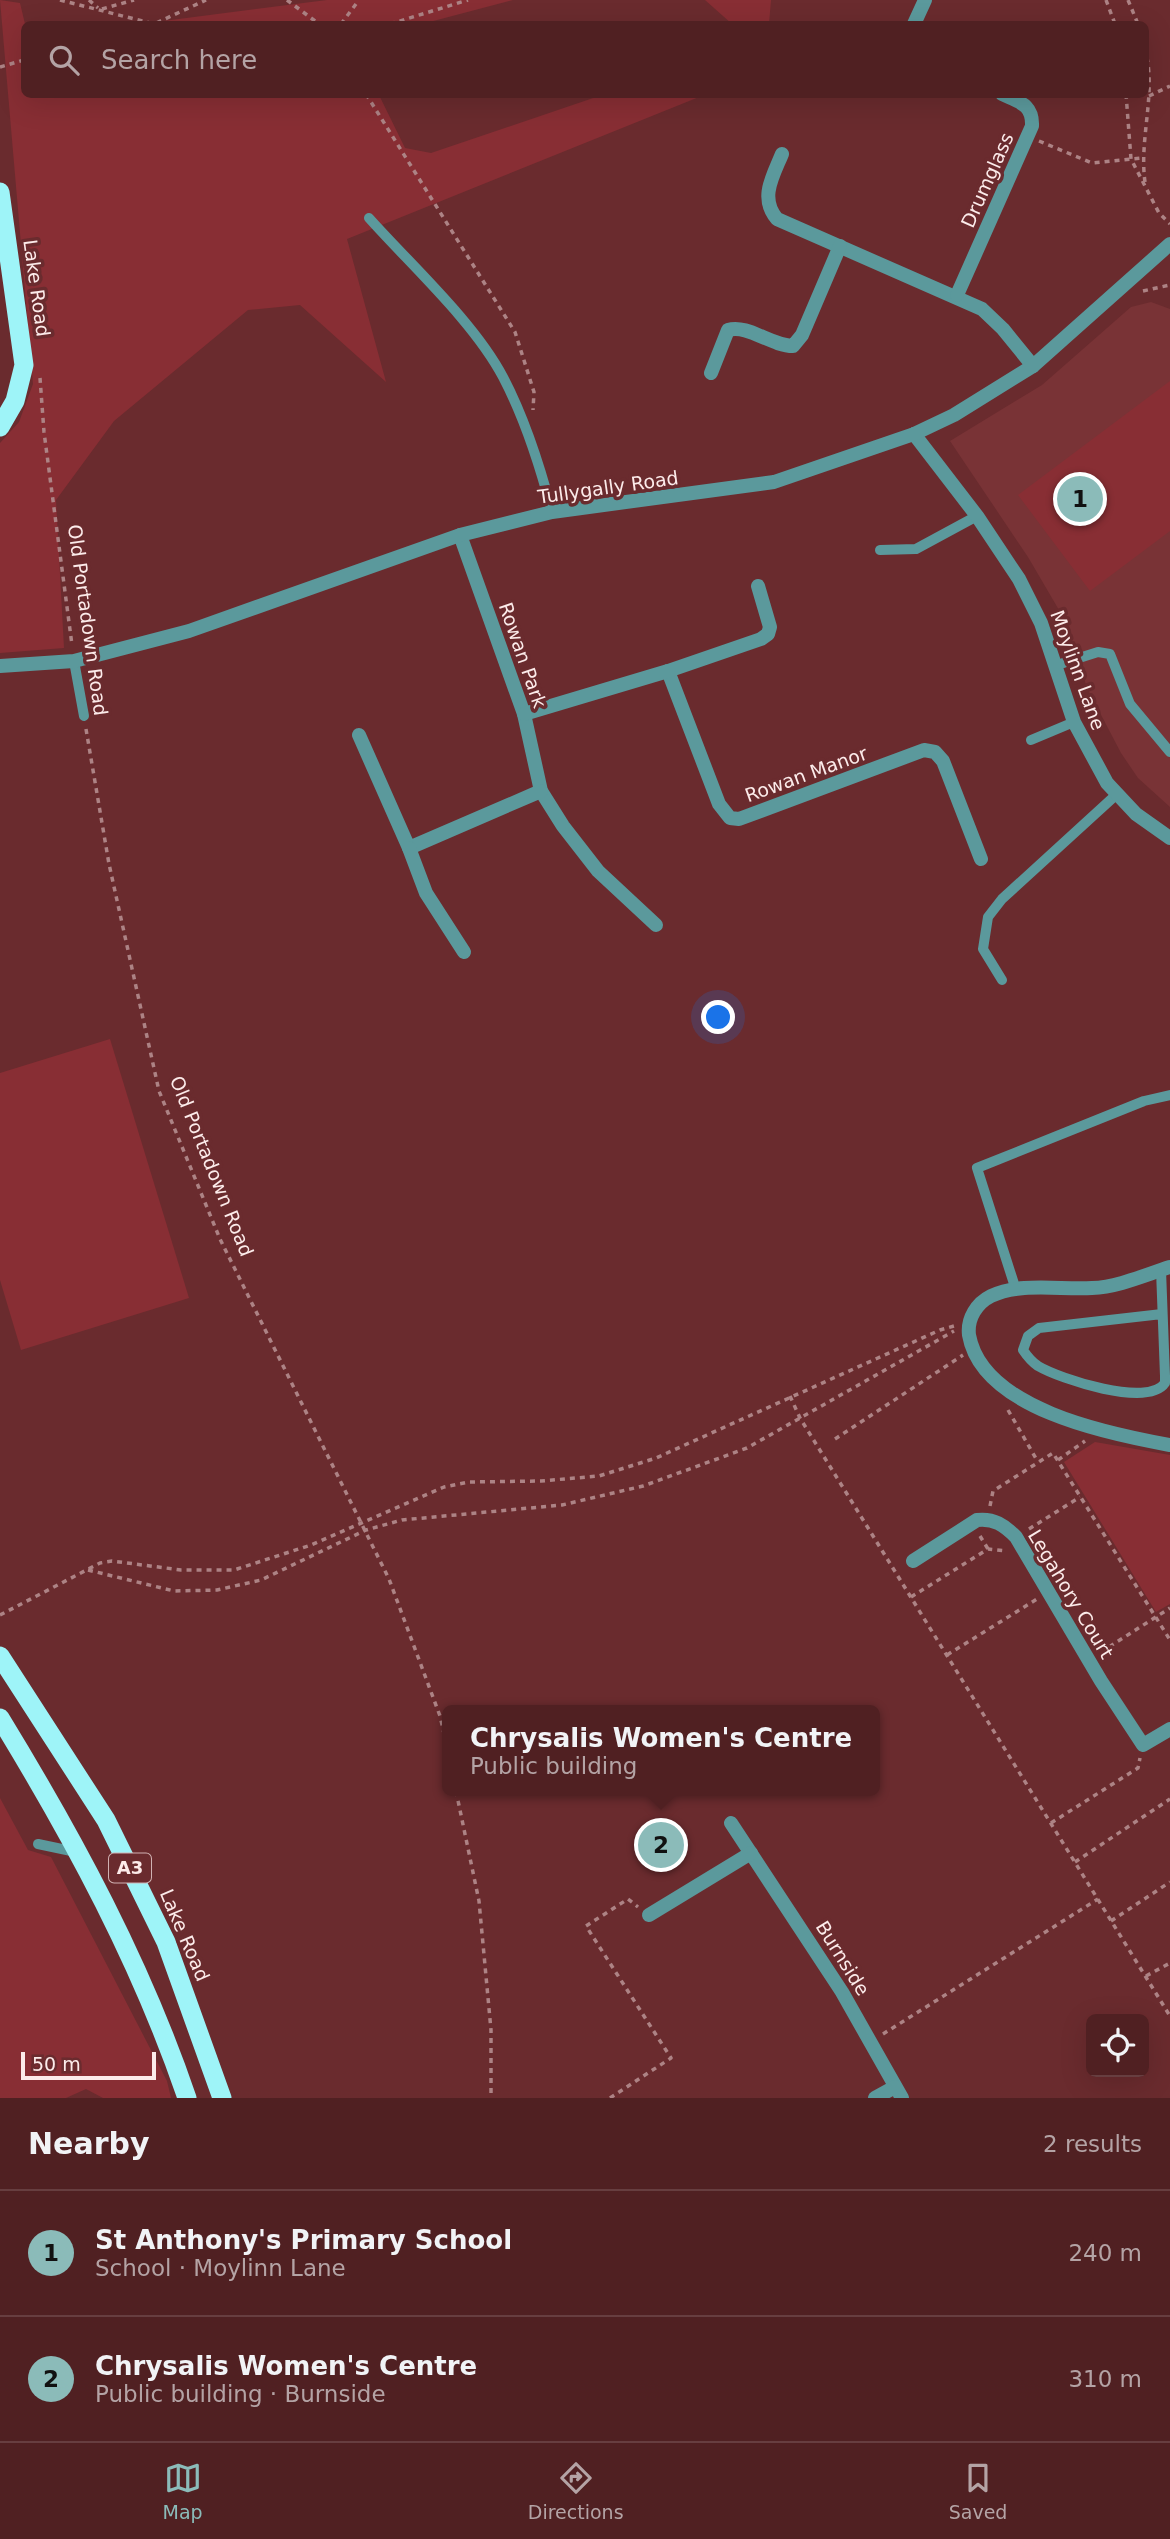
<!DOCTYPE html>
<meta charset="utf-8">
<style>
:root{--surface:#502022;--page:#5a2d2f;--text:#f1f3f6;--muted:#b4a3a5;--line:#673e40;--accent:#8bbbb9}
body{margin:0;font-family:"DejaVu Sans",sans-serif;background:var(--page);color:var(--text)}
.controls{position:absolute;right:21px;bottom:21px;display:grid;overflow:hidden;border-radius:10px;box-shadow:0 7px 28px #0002}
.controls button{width:63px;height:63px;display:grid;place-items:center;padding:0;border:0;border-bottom:2px solid var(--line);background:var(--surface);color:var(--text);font:35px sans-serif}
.scale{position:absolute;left:21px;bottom:18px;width:135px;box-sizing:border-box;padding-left:7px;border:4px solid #fcebea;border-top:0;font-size:19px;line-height:24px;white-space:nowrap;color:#fcebea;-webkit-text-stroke:5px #6a2b2e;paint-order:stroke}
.you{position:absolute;left:719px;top:1018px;width:24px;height:24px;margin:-18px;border:5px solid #fff;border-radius:50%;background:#1a73e8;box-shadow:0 0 0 10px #1a73e833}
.badge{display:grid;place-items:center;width:46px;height:46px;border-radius:50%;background:var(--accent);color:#111;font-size:23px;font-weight:700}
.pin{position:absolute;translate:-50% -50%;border:4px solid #fff;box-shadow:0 2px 7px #0006}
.popup{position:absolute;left:442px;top:1705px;width:438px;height:91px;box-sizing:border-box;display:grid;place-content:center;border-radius:10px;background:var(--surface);filter:drop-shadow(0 2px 5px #0005);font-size:23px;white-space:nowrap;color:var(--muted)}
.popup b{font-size:26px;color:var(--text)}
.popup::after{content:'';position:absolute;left:50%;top:100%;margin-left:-14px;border:14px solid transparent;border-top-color:var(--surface)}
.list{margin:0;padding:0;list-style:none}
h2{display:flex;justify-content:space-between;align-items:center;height:91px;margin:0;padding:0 28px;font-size:30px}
h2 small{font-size:23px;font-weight:400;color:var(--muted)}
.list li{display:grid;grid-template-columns:46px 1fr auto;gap:21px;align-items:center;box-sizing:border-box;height:126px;padding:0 28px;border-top:2px solid var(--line)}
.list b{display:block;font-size:26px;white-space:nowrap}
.list p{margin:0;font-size:23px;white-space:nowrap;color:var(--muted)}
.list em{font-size:23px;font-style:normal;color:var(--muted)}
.icon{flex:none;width:38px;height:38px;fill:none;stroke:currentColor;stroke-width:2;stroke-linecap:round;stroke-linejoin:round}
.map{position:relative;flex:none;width:1170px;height:2098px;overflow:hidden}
.search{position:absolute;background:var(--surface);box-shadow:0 7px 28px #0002;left:21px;right:21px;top:21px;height:77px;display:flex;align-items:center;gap:18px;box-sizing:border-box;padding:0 24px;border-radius:10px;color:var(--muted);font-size:26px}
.sheet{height:343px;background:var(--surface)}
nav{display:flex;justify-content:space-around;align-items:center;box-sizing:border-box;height:98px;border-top:2px solid var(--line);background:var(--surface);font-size:19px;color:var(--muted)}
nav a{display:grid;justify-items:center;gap:4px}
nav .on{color:var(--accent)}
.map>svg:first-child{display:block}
.built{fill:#793336}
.green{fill:#882e34}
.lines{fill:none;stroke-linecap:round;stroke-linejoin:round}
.path{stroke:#ad8385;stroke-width:3.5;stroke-dasharray:5 5;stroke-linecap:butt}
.service{stroke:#5b999c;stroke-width:10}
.minor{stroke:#5b999c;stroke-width:14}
.tertiary{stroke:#5b999c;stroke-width:14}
.trunk{stroke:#9ef4f8;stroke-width:19}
.labels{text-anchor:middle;stroke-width:7;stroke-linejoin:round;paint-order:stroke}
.shield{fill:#6a2b2e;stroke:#d0b1b2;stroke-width:2}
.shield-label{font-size:18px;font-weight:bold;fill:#fcebea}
.street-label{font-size:19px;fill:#fcebea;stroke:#6a2b2e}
</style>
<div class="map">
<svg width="1170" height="2098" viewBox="0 0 1170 2098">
<rect width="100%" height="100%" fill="#6a2b2e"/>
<!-- built -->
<polygon class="built" points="1151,302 1170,309 1170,807 1138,778 1121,753 1087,688 1066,622 1028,557 950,441 1042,385 1131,307"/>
<!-- green -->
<g class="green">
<polygon points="0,0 20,3 25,24 24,94 379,95 405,148 431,153 602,95 704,95 347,239 386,382 300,305 248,310 114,421 56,500 64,648 0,653 0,443 19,422 33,384"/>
<polygon points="327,0 513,0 422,24 140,24"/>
<polygon points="705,0 771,0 769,24 732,24"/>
<polygon points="1170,381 1170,531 1090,591 1018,495"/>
<polygon points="110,1039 189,1298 21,1350 0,1280 0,1073"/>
<polygon points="1095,1442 1170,1455 1170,1604 1156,1612 1064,1462"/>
<polygon points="0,1798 28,1850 51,1857 167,2081 171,2098 103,2098 86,2089 66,2098 0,2098"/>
</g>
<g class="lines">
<!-- path -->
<g class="path">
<polyline points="60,0 154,24 206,0"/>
<polyline points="89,0 98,8"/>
<polyline points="287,0 319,24"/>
<polyline points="1106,0 1115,24"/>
<polyline points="1128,0 1138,24"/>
<polyline points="102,9 134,0"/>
<polyline points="341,24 359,0"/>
<polyline points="390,24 468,0"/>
<polyline points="0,67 24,60"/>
<polyline points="366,94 515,332 534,392 533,410"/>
<polyline points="1126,94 1131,159 1159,213 1170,224"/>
<polyline points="1149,96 1170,86"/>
<polyline points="1039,141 1092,163 1142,158"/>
<path d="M1145,182C1139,139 1156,95 1146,53"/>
<polyline points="1143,291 1170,285"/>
<polyline points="40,378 44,432 72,645"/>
<polyline points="86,729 109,864 159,1091 220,1239 389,1579 440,1716 448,1751"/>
<polyline points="790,1396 800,1418 1170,2016"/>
<polyline points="1008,1410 1038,1462"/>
<polyline points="835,1439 963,1355"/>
<polyline points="1058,1460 1085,1441"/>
<polyline points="990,1506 993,1491 1053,1453 1170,1640"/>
<polyline points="1029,1529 1080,1497"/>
<polyline points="980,1536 988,1549"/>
<polyline points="88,1570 174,1591 217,1590 261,1580 366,1530 402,1520 562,1505 643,1486 747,1448 954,1331"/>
<polyline points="911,1597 988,1549 1007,1551"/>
<polyline points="0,1615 100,1563 112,1561 181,1570 234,1570 311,1545 444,1487 469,1482 541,1481 599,1476 656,1458 940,1330 954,1326"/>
<polyline points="1101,1652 1170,1608"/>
<polyline points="947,1655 1037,1599"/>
<polyline points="456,1791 479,1901 491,2030 491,2098"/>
<polyline points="1051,1823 1138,1768 1140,1758"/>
<polyline points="1075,1862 1170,1799"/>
<polyline points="1111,1921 1170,1882"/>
<polyline points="1146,1976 1170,1963"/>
<polyline points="883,2034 1098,1899"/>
<polyline points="610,2098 671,2058 586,1926 628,1899 638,1907"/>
</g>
<!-- service -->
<g class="service">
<path d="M369,218C411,265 474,322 503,377C525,419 540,466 552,512"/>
<polyline points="880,550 916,549 977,516"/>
<polyline points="74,661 84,716"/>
<polyline points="1057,665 1098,652 1110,654 1130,704 1170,752"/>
<polyline points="1031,740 1074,722"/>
<polyline points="1002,980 983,949 988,917 1002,899 1117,794"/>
<path d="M1161,1270L1165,1376V1383C1148,1408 1060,1379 1038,1366C1032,1362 1027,1356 1023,1350L1028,1336L1039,1328L1162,1314"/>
<polyline points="1016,1290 977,1168 1144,1101 1170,1095"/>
<polyline points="38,1844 76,1852"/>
</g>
<!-- minor -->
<g class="minor">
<polyline points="914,24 925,0"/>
<path d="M782,154C773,176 759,198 777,219L982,309L1003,329L1033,366"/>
<path d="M957,295L1032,126C1033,104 1019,102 1002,94"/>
<path d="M711,373L728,330C748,324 771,346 793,346L802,335L840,246"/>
<polyline points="914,434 977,516 1019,579 1041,623 1074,722 1107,783 1136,814 1170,838"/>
<polyline points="460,535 524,714 541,791 563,826 598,871 656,925"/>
<polyline points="668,671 719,804 730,818 739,819 924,750 935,752 943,761 981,859"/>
<polyline points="524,714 668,671 761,639 768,634 770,627 758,586"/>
<polyline points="359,735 409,848 541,791"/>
<polyline points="409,848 426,893 464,952"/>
<path d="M1170,1267C1145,1275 1118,1287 1092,1288C1061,1290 1020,1282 991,1296C977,1303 967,1318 969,1335C982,1409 1109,1434 1170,1445"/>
<path d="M913,1561L977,1520C994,1518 1004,1525 1016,1537L1101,1681L1143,1745L1170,1729"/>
<polyline points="731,1823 842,1992 902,2098"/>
<polyline points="649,1915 751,1853"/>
<polyline points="875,2098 895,2087"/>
</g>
<!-- tertiary -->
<polyline class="tertiary" points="0,666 74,661 189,631 460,535 552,512 774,482 914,434 954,415 1033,366 1170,244"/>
<!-- trunk -->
<g class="trunk">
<polyline points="0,192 24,365 15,401 0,427"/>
<polyline points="0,1656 106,1820 166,1942 222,2098"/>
<path d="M0,1718C74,1839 141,1963 187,2098"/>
</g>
</g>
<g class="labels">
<!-- shield labels -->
<rect class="shield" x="109" y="1853.5" width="42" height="29" rx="5"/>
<g class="shield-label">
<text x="130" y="1874">A3</text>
</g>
<!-- street labels -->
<g class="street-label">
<text transform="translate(987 180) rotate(-66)" y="7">Drumglass</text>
<text transform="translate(37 288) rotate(82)" y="7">Lake Road</text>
<text transform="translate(608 487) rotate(-8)" y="7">Tullygally Road</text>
<text transform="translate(88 620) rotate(82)" y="7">Old Portadown Road</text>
<text transform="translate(523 655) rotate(71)" y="7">Rowan Park</text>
<text transform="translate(1078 670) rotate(70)" y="7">Moylinn Lane</text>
<text transform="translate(806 774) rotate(-20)" y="7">Rowan Manor</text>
<text transform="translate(212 1166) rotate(68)" y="7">Old Portadown Road</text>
<text transform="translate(1071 1594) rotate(59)" y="7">Legahory Court</text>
<text transform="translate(185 1935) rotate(67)" y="7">Lake Road</text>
<text transform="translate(843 1958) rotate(58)" y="7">Burnside</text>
</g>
</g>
</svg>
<div class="controls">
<button><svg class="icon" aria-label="locate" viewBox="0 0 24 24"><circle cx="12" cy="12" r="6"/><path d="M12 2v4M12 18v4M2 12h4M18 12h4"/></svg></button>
</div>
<div class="scale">50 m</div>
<div class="you"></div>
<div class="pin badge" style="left:1080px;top:499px">1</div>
<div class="pin badge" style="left:661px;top:1845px">2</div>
<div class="popup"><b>Chrysalis Women's Centre</b>Public building</div>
<div class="search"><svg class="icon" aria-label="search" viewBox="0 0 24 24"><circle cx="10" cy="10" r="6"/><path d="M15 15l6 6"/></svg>Search here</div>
</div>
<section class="sheet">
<h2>Nearby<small>2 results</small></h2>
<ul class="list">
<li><span class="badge">1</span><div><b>St Anthony's Primary School</b><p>School · Moylinn Lane</p></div><em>240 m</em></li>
<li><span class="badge">2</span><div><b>Chrysalis Women's Centre</b><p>Public building · Burnside</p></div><em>310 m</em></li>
</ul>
</section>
<nav>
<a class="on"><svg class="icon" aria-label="map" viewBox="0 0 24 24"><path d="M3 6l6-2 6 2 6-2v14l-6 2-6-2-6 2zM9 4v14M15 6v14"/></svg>Map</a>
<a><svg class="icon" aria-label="directions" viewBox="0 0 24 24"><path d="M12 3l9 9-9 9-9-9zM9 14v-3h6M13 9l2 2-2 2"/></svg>Directions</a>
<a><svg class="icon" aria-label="saved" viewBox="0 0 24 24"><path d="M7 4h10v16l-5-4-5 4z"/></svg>Saved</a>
</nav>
